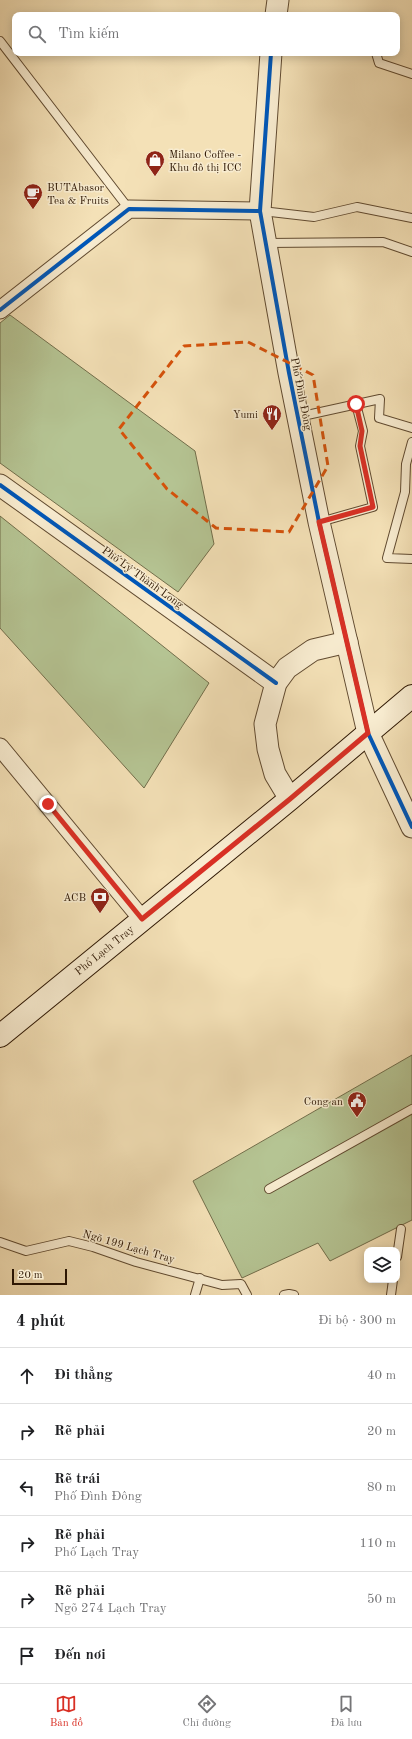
<!DOCTYPE html>
<html lang="vi">
<meta charset="utf-8">
<style>
:root{--surface:#fff;--page:#f6f6f6;--text:#202124;--muted:#757577;--line:#e0e0e0;--accent:#d93025}
body{margin:0;font-family:"Old Standard TT",serif;background:var(--page);color:var(--text)}
.controls{position:absolute;right:12px;bottom:12px;display:grid;overflow:hidden;border-radius:8px;box-shadow:0 2px 10px #0003}
.controls button{width:36px;height:36px;display:grid;place-items:center;padding:0;border:0;border-bottom:1px solid var(--line);background:var(--surface);color:var(--text);font:20px sans-serif}
.scale{position:absolute;left:12px;bottom:10px;width:55px;box-sizing:border-box;padding-left:4px;border:2px solid #2e1703;border-top:0;font-size:11px;line-height:14px;white-space:nowrap;color:#2e1703;-webkit-text-stroke:3px #f8ecd0;paint-order:stroke}
.stop{position:absolute;width:12px;height:12px;margin:-9px;border:3px solid #d93025;border-radius:50%;background:#fff}
.stop.end{background:#d93025;border-color:#fff;box-shadow:0 1px 4px #0008}
.list{margin:0;padding:0;list-style:none}
h2{display:flex;justify-content:space-between;align-items:center;height:52px;margin:0;padding:0 16px;font-size:17px}
h2 small{font-size:13px;font-weight:400;color:var(--muted)}
.list li{display:grid;grid-template-columns:26px 1fr auto;gap:12px;align-items:center;box-sizing:border-box;height:56px;padding:0 16px;border-top:1px solid var(--line)}
.list b{display:block;font-size:15px;white-space:nowrap}
.list p{margin:0;font-size:13px;white-space:nowrap;color:var(--muted)}
.list em{font-size:13px;font-style:normal;color:var(--muted)}
.icon{flex:none;width:22px;height:22px;fill:none;stroke:currentColor;stroke-width:2;stroke-linecap:round;stroke-linejoin:round}
.map{position:relative;flex:none;width:412px;height:1295px;overflow:hidden}
.search{position:absolute;background:var(--surface);box-shadow:0 2px 10px #0003;left:12px;right:12px;top:12px;height:44px;display:flex;align-items:center;gap:10px;box-sizing:border-box;padding:0 14px;border-radius:8px;color:var(--muted);font-size:15px}
.sheet{height:388px;background:var(--surface)}
nav{display:flex;justify-content:space-around;align-items:center;box-sizing:border-box;height:56px;border-top:1px solid var(--line);background:var(--surface);font-size:11px;color:var(--muted)}
nav a{display:grid;justify-items:center;gap:2px}
nav .on{color:var(--accent)}
.map>svg:first-child{display:block}
.green{fill:#b5c493;stroke:#726e4b}
.lines{fill:none;stroke-linecap:round;stroke-linejoin:round}
.service-casing{stroke:#604a30;stroke-width:10}
.minor-casing{stroke:#604a30;stroke-width:19}
.tertiary-casing{stroke:#604a30;stroke-width:23}
.secondary-casing{stroke:#2e1703;stroke-width:24}
.service{stroke:#f8ecd0;stroke-width:8}
.minor{stroke:#f8ecd0;stroke-width:17}
.tertiary{stroke:#f8ecd0;stroke-width:21}
.secondary{stroke:#f8ecd0;stroke-width:22}
.cycleway-casing{stroke:#f8ecd0;stroke-width:6}
.cycleway{stroke:#0057b8;stroke-width:4}
.route{stroke:#d93025;stroke-width:5}
.marked{fill:none;stroke:#d5520b;stroke-width:3;stroke-dasharray:8 5;stroke-linejoin:round}
.labels{text-anchor:middle;stroke-width:3;stroke-linejoin:round;paint-order:stroke}
.poi-label{font-size:11px;fill:#2e1703;stroke:#f8ecd0;text-anchor:end}
.street-label{font-size:11px;fill:#2e1703;stroke:#f8ecd0}
</style>
<div class="map">
<svg width="412" height="1295" viewBox="0 0 412 1295">
<rect width="100%" height="100%" fill="#f4e1b7"/>
<filter id="stains"><feTurbulence type="fractalNoise" baseFrequency=".005" numOctaves="4"/><feColorMatrix values="0 0 0 0 .2 0 0 0 0 .09 0 0 0 0 .02 0 0 0 .5 -.17"/></filter>
<radialGradient id="worn" r=".72"><stop offset=".6" stop-color="#630" stop-opacity="0"/><stop offset="1" stop-color="#630" stop-opacity=".3"/></radialGradient>
<!-- green -->
<g class="green">
<polygon points="10,315 195,451 214,544 178,592 0,463 0,323"/>
<polygon points="0,516 209,683 144,788 0,628"/>
<polygon points="412,1055 412,1220 330,1261 318,1243 242,1278 193,1181"/>
</g>
<g class="lines">
<defs>
<g id="service">
<polyline points="0,41 129,209"/>
<polyline points="376,53 379,63 412,74"/>
<polyline points="262,211 314,217 357,207 412,218"/>
<polyline points="267,243 383,242 412,252"/>
<polyline points="298,417 380,399 379,418 412,428"/>
<polyline points="320,522 373,507 360,446 363,431 356,404"/>
<polyline points="412,559 387,558 405,492 406,464 412,442"/>
<polyline points="269,1189 412,1109"/>
<polyline points="0,1242 26,1251 69,1241 93,1247 136,1262 222,1285 241,1284 247,1295"/>
<polyline points="397,1257 401,1229"/>
<polyline points="195,1295 200,1278"/>
<polyline points="284,1295 289,1294 294,1295"/>
<polyline points="391,1295 393,1280"/>
</g>
<g id="minor">
<polyline points="0,310 129,209 260,211"/>
<polyline points="0,747 142,919"/>
</g>
<g id="tertiary">
<polyline points="276,15 278,0"/>
<polyline points="271,53 260,211 289,373 319,522 368,733 412,827"/>
<polyline points="0,485 276,683"/>
<polyline points="290,799 275,774 268,749 265,724 276,683 287,668 313,650 347,642"/>
</g>
<polyline id="secondary" points="0,1036 290,799 412,696"/>
</defs>
<!-- service casing -->
<use href="#service" class="service-casing"/>
<!-- minor casing -->
<use href="#minor" class="minor-casing"/>
<!-- tertiary casing -->
<use href="#tertiary" class="tertiary-casing"/>
<!-- secondary casing -->
<use href="#secondary" class="secondary-casing"/>
<!-- service -->
<use href="#service" class="service"/>
<!-- minor -->
<use href="#minor" class="minor"/>
<!-- tertiary -->
<use href="#tertiary" class="tertiary"/>
<!-- secondary -->
<use href="#secondary" class="secondary"/>
<defs>
<g id="cycleway">
<polyline points="271,53 260,211 289,373 319,522 368,733 412,827"/>
<polyline points="0,310 129,209 260,211"/>
<polyline points="0,485 276,683"/>
</g>
</defs>
<!-- cycleway casing -->
<use href="#cycleway" class="cycleway-casing"/>
<!-- cycleway -->
<use href="#cycleway" class="cycleway"/>
</g>
<g class="lines">
<!-- route -->
<polyline class="route" points="48,804 142,919 290,799 368,733 319,522 373,507 360,446 362,431 356,404"/>
</g>
<!-- marked area -->
<path class="marked" d="M248,342L313,375L328,466L289,532L216,528L167,489L119,429L184,346Z"/>
<!-- icons -->
<defs>
<symbol id="shop-pin" viewBox="-11 -11 22 30"><path d="M0 17L-7.5 6A9.5 9.5 0 1 1 7.5 6Z" fill="#8f2418" stroke="#f8ecd0"/><path d="M-5-2.5h2.3a2.7 3.5 0 0 1 5.4 0H5L5.5 6h-11ZM-1.5-2.5h3a1.5 2.3 0 0 0-3 0Z" fill="#fff"/></symbol>
<symbol id="cafe-pin" viewBox="-11 -11 22 30"><path d="M0 17L-7.5 6A9.5 9.5 0 1 1 7.5 6Z" fill="#8f2418" stroke="#f8ecd0"/><path d="M-5.5-4.5H6V0H3Q3 3.5 0 3.5H-2.5Q-5.5 3.5-5.5 0ZM3-3.2v2h1.7v-2ZM-6 4.5H4V6H-6Z" fill="#fff"/></symbol>
<symbol id="restaurant-pin" viewBox="-11 -11 22 30"><path d="M0 17L-7.5 6A9.5 9.5 0 1 1 7.5 6Z" fill="#8f2418" stroke="#f8ecd0"/><path d="M-5-6h1v4h1v-4h1v4h1v-4h1v5L-1.5 .5V6h-2V.5L-5-1ZM5-6V6H3V1.5H1.5Q1.5-4 5-6Z" fill="#fff"/></symbol>
<symbol id="bank-pin" viewBox="-11 -11 22 30"><path d="M0 17L-7.5 6A9.5 9.5 0 1 1 7.5 6Z" fill="#8f2418" stroke="#f8ecd0"/><path d="M-6-4H6V4H-6ZM0-2.3a2.3 2.3 0 1 0 0 4.6a2.3 2.3 0 1 0 0-4.6Z" fill="#fff"/></symbol>
<symbol id="civic-pin" viewBox="-11 -11 22 30"><path d="M0 17L-7.5 6A9.5 9.5 0 1 1 7.5 6Z" fill="#8f2418" stroke="#f8ecd0"/><path d="M-.6-6.5H3V-4.5H.6V-3L4-1V1h2V6H-6V1h2V-1L-.6-3ZM-1.2 2.5V6h2.4V2.5Z" fill="#fff"/></symbol>
</defs>
<g fill-rule="evenodd">
<use href="#shop-pin" x="144" y="149" width="22" height="30"/>
<use href="#cafe-pin" x="22" y="182" width="22" height="30"/>
<use href="#restaurant-pin" x="261" y="403" width="22" height="30"/>
<use href="#bank-pin" x="89" y="886" width="22" height="30"/>
<use href="#civic-pin" x="346" y="1090" width="22" height="30"/>
</g>
<g class="labels">
<!-- poi labels -->
<g class="poi-label">
<text x="169" y="158" text-anchor="start">Milano Coffee -<tspan x="169" dy="13">Khu đô thị ICC</tspan></text>
<text x="47" y="191" text-anchor="start">BUTAbasor<tspan x="47" dy="13">Tea &amp; Fruits</tspan></text>
<text x="258" y="418">Yumi</text>
<text x="86" y="901">ACB</text>
<text x="343" y="1105">Cong an</text>
</g>
<!-- street labels -->
<g class="street-label">
<text transform="translate(302 394) rotate(79)" y="4">Phố Đình Đông</text>
<text transform="translate(143 577) rotate(36)" y="4">Phố Lý Thành Long</text>
<text transform="translate(104 950) rotate(-39)" y="4">Phố Lạch Tray</text>
<text transform="translate(129 1246) rotate(16)" y="4">Ngõ 199 Lạch Tray</text>
</g>
</g>
<rect width="100%" height="100%" filter="url(#stains)"/>
<rect width="100%" height="100%" fill="url(#worn)"/>
</svg>
<div class="controls">
<button><svg class="icon" aria-label="layers" viewBox="0 0 24 24"><path d="M12 4l9 5-9 5-9-5zM3 14l9 5 9-5"/></svg></button>
</div>
<div class="scale">20 m</div>
<div class="stop" style="left:356px;top:404px"></div>
<div class="stop end" style="left:48px;top:804px"></div>
<div class="search"><svg class="icon" aria-label="search" viewBox="0 0 24 24"><circle cx="10" cy="10" r="6"/><path d="M15 15l6 6"/></svg>Tìm kiếm</div>
</div>
<section class="sheet">
<h2>4 phút<small>Đi bộ · 300 m</small></h2>
<ul class="list">
<li><svg class="icon" aria-label="ahead" viewBox="0 0 24 24"><path d="M12 20V5M6 11l6-6 6 6"/></svg><div><b>Đi thẳng</b></div><em>40 m</em></li>
<li><svg class="icon" aria-label="right" viewBox="0 0 24 24"><path d="M7 20v-9h11M14 6l5 5-5 5"/></svg><div><b>Rẽ phải</b></div><em>20 m</em></li>
<li><svg class="icon" aria-label="left" viewBox="0 0 24 24"><path d="M17 20v-9H6M10 6l-5 5 5 5"/></svg><div><b>Rẽ trái</b><p>Phố Đình Đông</p></div><em>80 m</em></li>
<li><svg class="icon" aria-label="right" viewBox="0 0 24 24"><path d="M7 20v-9h11M14 6l5 5-5 5"/></svg><div><b>Rẽ phải</b><p>Phố Lạch Tray</p></div><em>110 m</em></li>
<li><svg class="icon" aria-label="right" viewBox="0 0 24 24"><path d="M7 20v-9h11M14 6l5 5-5 5"/></svg><div><b>Rẽ phải</b><p>Ngõ 274 Lạch Tray</p></div><em>50 m</em></li>
<li><svg class="icon" aria-label="arrive" viewBox="0 0 24 24"><path d="M6 21V4h12l-3 4 3 4H6"/></svg><div><b>Đến nơi</b></div></li>
</ul>
</section>
<nav>
<a class="on"><svg class="icon" aria-label="map" viewBox="0 0 24 24"><path d="M3 6l6-2 6 2 6-2v14l-6 2-6-2-6 2zM9 4v14M15 6v14"/></svg>Bản đồ</a>
<a><svg class="icon" aria-label="directions" viewBox="0 0 24 24"><path d="M12 3l9 9-9 9-9-9zM9 14v-3h6M13 9l2 2-2 2"/></svg>Chỉ đường</a>
<a><svg class="icon" aria-label="saved" viewBox="0 0 24 24"><path d="M7 4h10v16l-5-4-5 4z"/></svg>Đã lưu</a>
</nav>
